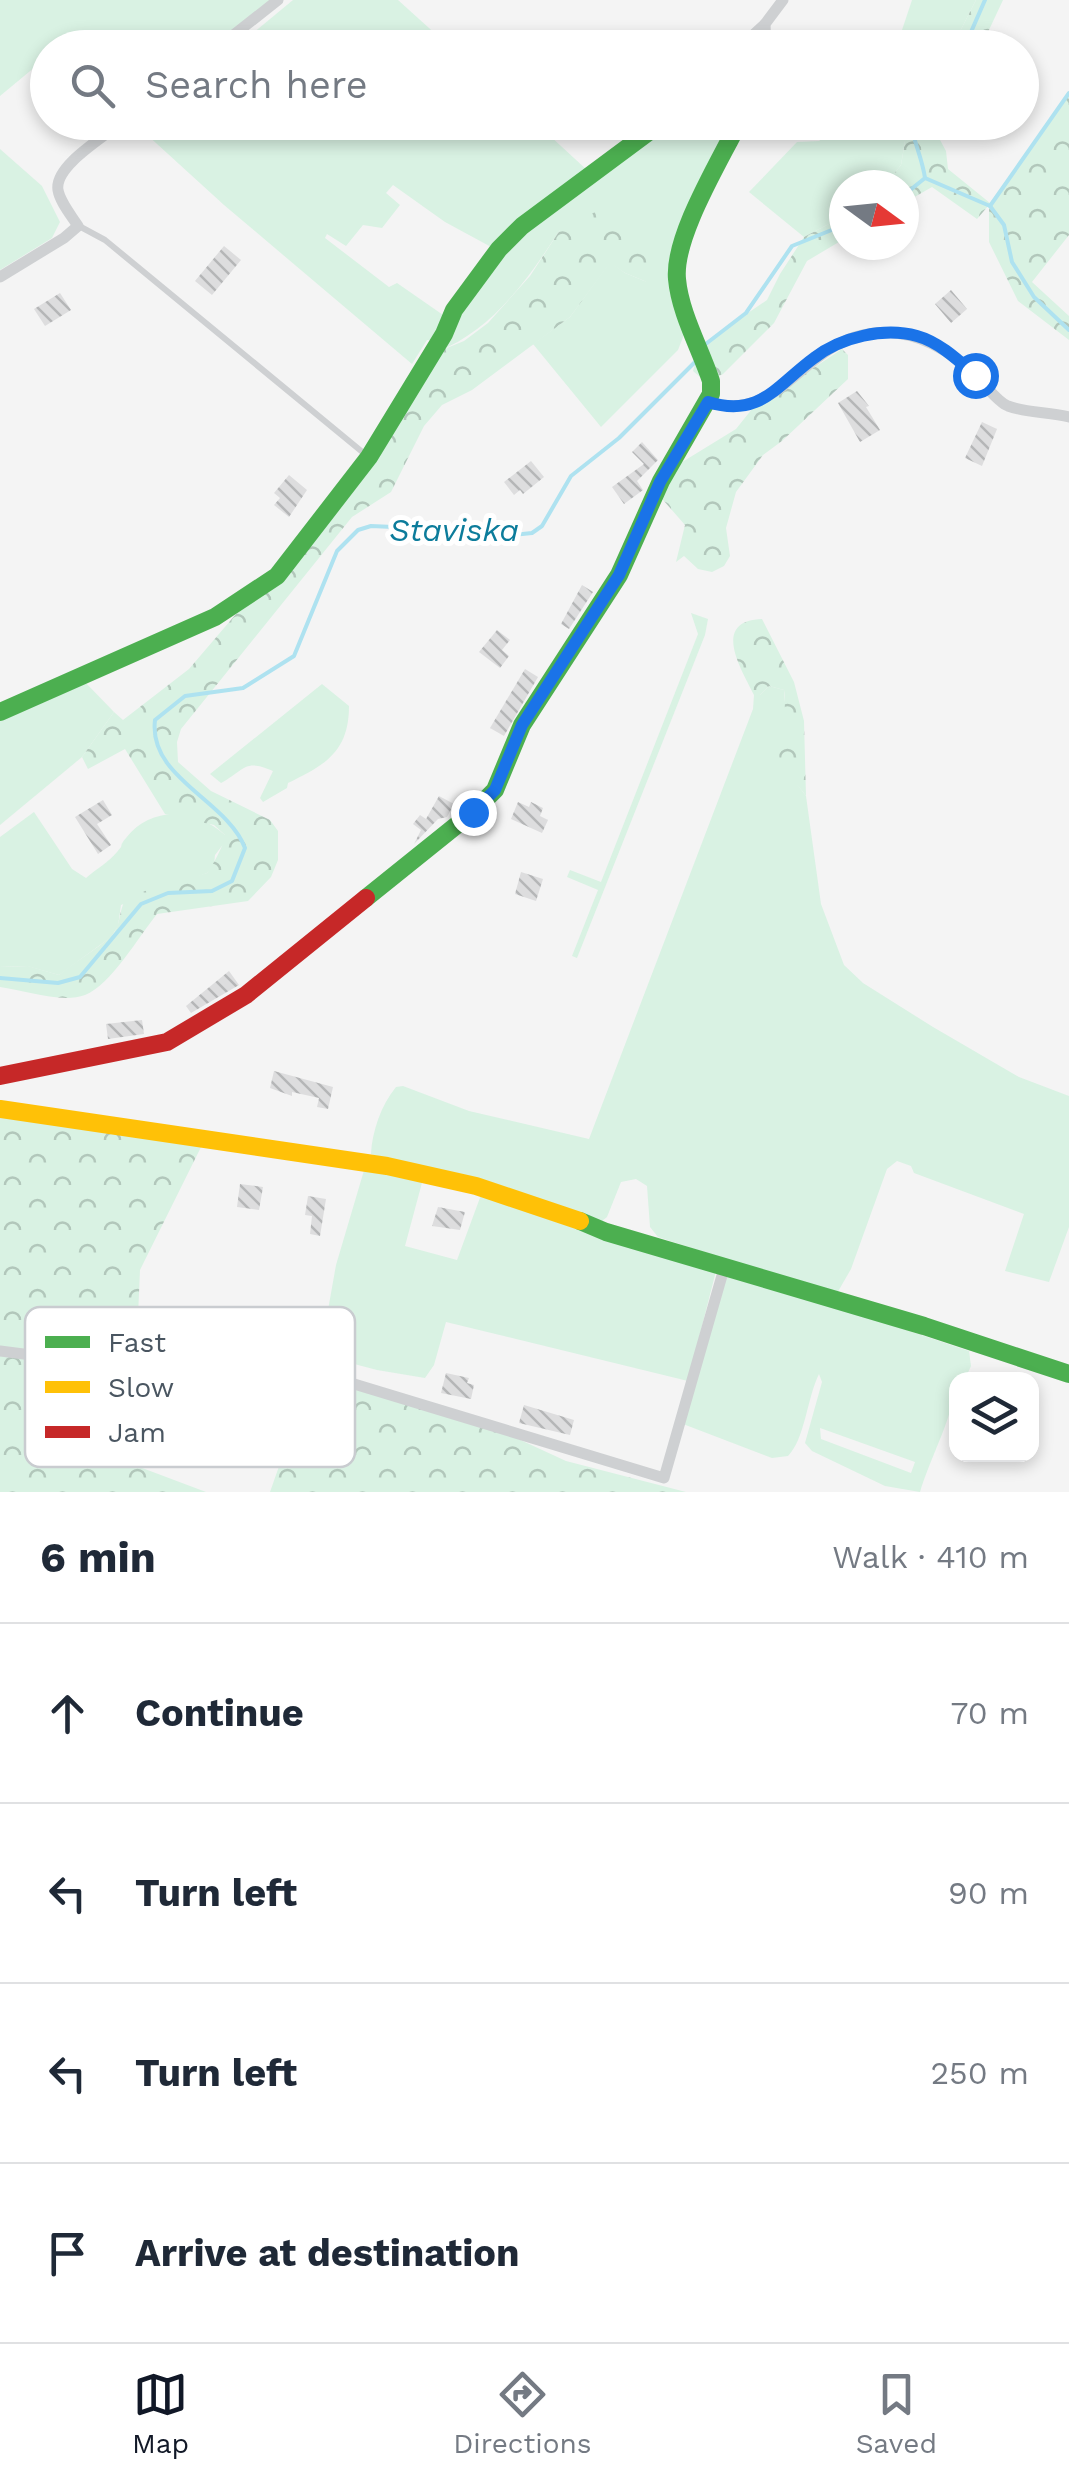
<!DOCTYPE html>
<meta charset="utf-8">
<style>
:root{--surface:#fff;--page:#f6f6f7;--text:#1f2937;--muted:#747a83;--line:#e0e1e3;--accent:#111827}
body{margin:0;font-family:"Work Sans",sans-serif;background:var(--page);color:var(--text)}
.controls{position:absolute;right:30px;bottom:30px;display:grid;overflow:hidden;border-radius:20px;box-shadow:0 5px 15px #0003}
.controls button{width:90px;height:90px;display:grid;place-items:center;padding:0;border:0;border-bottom:2px solid var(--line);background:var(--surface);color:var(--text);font:50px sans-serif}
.compass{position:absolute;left:829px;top:170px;width:90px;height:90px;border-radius:50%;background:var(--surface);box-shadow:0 5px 15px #0003;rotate:105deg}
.stop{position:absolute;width:30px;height:30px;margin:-22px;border:8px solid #1a73e8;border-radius:50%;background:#fff}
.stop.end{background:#1a73e8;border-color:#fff;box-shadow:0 2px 10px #0008}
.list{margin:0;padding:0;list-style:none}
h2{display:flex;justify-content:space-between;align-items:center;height:130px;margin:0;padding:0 40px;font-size:42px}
h2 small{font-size:32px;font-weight:400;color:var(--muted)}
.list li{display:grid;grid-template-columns:65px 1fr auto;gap:30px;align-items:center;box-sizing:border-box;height:180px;padding:0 40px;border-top:2px solid var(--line)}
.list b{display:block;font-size:38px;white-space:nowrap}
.list em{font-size:32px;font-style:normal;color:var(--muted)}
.icon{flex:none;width:55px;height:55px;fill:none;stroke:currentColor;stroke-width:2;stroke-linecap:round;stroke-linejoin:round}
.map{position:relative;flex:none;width:1069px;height:1492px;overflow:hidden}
.search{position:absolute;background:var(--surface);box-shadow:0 5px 15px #0003;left:30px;right:30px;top:30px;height:110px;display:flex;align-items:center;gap:25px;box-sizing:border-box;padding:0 35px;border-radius:55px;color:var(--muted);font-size:38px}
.sheet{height:850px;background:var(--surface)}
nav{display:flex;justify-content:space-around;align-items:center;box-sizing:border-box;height:140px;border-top:2px solid var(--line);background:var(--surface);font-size:28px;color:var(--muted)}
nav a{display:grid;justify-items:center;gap:5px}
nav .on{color:var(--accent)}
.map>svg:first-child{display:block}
.grass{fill:#d9f2e3;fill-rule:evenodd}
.forest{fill:url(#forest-crowns)}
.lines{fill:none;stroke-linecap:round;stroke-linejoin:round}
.stream{stroke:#aee2f0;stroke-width:4}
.building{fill:url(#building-back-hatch)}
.lane{stroke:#ced0d2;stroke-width:6}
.street{stroke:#ced0d2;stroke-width:11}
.fast{stroke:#4caf50;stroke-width:18}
.slow{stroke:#ffc107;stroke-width:18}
.jam{stroke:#c62828;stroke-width:18}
.route{stroke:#1a73e8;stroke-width:12}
.labels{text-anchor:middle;stroke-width:10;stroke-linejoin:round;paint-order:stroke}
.water-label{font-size:32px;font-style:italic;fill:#0c7c9b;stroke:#fff}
.key{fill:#fff;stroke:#c9ccd0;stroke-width:2.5}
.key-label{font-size:28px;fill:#4a5661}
</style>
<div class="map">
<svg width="1069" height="1492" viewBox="0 0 1069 1492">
<defs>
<pattern id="forest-crowns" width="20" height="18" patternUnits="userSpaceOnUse" patternTransform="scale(2.5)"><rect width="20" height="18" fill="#d9f2e3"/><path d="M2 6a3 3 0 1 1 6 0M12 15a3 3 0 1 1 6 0" fill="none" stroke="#b2c7bb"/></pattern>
<pattern id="building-back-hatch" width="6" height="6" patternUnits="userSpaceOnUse" patternTransform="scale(2.5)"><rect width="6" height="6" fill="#ddddde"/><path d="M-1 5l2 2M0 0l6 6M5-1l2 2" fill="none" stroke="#b5b6b7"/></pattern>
</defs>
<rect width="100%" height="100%" fill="#f4f4f4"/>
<!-- grass -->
<g class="grass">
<polygon points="0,0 270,0 211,47 48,48 47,57 0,96"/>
<polygon points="293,0 398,0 450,47 236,47"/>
<polygon points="912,0 976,0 952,47 896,48"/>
<polygon points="398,122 404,128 410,122 536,123 587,170 493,248 445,222 393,185 386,193 400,205 382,228 363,225 346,246 327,234 325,238 389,287 397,283 446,317 435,340 427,340 412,364 224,205 134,123"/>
<path d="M674,123H736L669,263L670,291L684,316L685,332L678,350L601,427L533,344L570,317L610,262L625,273L647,282L560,230C527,280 494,329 437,352L502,254L531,225Z"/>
<polygon points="841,123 908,123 901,165 885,185 844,185 844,216 804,237 749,192 797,142 819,141"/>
<polygon points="0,149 42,186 60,222 52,238 0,270"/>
<polygon points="691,613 708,619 705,635 577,958 572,956 598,890 567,877 570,870 601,882 698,634"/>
<polygon points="81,678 114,712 82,757 0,825 0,716"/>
<path d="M322,684L349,706C349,752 325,765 288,783L287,788L263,802L260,798L273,771C244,758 245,770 221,783L210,774Z"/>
<path d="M769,686L784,690L791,776L806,796L821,904L844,965L863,983L933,1027L1019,1077L1069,1096V1227L1049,1282L1005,1271L1024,1214L914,1173L911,1166L897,1161L887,1169L851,1269L836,1295L658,1237L650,1227L647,1186L636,1179L621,1182L607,1217L602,1221L371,1154C372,1132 381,1105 396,1087L403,1086L469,1111L589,1139L753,709L754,695H760Z"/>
<path d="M34,812L72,869L86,878C96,869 109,862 117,852C126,842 117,849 126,838C152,805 195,809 225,835V842L215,855L214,865L207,873L121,905L118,926L111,937L59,975L27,966L0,967V837Z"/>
<polygon points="365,1167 423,1179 405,1246 457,1260 481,1195 716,1271 688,1381 446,1322 434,1365 425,1378 377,1370 320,1355 336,1265"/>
<path d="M737,1273L969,1351L971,1366L965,1379L956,1380C956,1411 930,1458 920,1492L885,1486L812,1451L805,1443L822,1382L819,1374C807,1398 805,1439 788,1456L772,1458L683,1424L724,1278ZM820,1428L915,1462L911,1473L821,1439Z"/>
</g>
<!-- forest -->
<g class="forest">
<polygon points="976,0 1003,0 981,47 952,47"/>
<polygon points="1069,92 1069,235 1032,282 1069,316 1069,340 1018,301 989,242 989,205 977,219 932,187 904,203 904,185 885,185 901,165 908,123 934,123 932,125 946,151 948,169 990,203"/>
<path d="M605,207C626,210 686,263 647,282L625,273L610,263L570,317L472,390L442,405L424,426L391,492L352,517L181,729L177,742L178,762L211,791L270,820L278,831V860L271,877L248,901L157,914C139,936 111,985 85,995C62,1004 24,990 0,987V967L28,966L59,975C73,963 102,946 113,934C122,923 118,908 128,896L207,873C212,867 225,843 225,835L214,825L165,814L125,749L88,769L82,757L114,712L123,720L189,669L242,607L364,458L437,352L464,341L488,323L530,276L560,230Z"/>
<polygon points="844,216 844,239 807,261 774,323 723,374 707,383 693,371 699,350 717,334 767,300 780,274 804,237"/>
<polygon points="842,349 848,355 848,379 782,441 763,455 736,492 726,528 730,556 724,566 712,572 698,569 684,556 676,562 685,525 657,493 679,464 736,429 752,409"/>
<path d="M762,619L794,682L804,721L806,796C799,785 786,775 781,763C774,747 789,713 784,690L769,686L760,695H754C742,670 710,621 762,619Z"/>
<polygon points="0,1102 203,1143 140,1270 136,1363 121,1460 206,1492 0,1492"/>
<polygon points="311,1375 486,1424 566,1461 686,1492 270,1492"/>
</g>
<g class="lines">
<!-- stream -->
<g class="stream">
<polyline points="964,48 985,0"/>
<polyline points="925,178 990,206 1004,225 1012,262 1034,297 1069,330"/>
<path d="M904,195L925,178C922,157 913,141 911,122"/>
<polyline points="990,206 1069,93"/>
<polyline points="707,343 746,313 792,246 844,225"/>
<path d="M0,978L58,983L80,977L141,904L168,893L212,891L232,881L245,848C227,800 148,778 155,720L185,696L243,688L294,656L337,551L358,530L371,526L438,529L493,537L532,533L542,526L571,476L619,438L696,361"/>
</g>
</g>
<!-- building -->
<g class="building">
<polygon points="224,246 241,260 212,295 195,281"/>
<polygon points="951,290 967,309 951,323 935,304"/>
<polygon points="60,293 71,310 45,326 34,309"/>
<polygon points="857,391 869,406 866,407 880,430 860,442 838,403"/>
<polygon points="982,422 997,429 982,466 965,458"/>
<polygon points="642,442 658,460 637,481 643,490 624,504 612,487 644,464 632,452"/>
<polygon points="531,461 544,477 523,494 520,490 514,495 504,482"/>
<polygon points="289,475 307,490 289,517 274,505 280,498 274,493"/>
<polygon points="582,585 593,592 569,629 561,624"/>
<polygon points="497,630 510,640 502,650 509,656 500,668 479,652"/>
<polygon points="525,669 538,677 504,736 490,728"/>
<polygon points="439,796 454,804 447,817 438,819 414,844 421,830 413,824 420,815 426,819"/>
<polygon points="103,800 112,815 97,824 111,845 98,854 75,817"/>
<polygon points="518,802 529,807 531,802 543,808 540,816 548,820 542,833 511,819"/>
<polygon points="521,872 543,879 536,901 515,894"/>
<polygon points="229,971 239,985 191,1013 186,1006"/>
<polygon points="142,1020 144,1034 108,1039 106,1024"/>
<polygon points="274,1071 333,1087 328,1109 317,1107 319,1098 292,1092 292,1096 270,1088"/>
<polygon points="240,1184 263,1187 259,1210 237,1207"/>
<polygon points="308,1196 326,1199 320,1236 310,1234 312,1216 305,1215"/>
<polygon points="438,1207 465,1212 460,1230 432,1226"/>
<polygon points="446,1373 469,1378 467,1383 474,1385 471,1399 441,1393"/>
<polygon points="524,1405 574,1420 570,1435 519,1423"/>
</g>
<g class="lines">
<!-- lane -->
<polyline class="lane" points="79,226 105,240 366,455"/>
<!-- street -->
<g class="street">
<polyline points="217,48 278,0"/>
<polyline points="739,48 765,24"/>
<polyline points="766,48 765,24 783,0"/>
<path d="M0,277L64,238L78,226C71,215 60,202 58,190C54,166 104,137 122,122"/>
<path d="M708,402C777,424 801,348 863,335C909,325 949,348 980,380C988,388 998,402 1008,406C1027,413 1049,412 1069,417"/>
<polyline points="0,1351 140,1369 308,1370 664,1478 725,1265"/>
</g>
<!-- fast -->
<g class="fast">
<polyline points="0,712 215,617 277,576 369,457 444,334 454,310 499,249 522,226 662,122"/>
<path d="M366,898L473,812L495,790L522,725L619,575L661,481L711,394V381C700,348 680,313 677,279C673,237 720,161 739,122"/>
<polyline points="580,1221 606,1232 924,1326 1069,1374"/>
</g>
<!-- slow -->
<polyline class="slow" points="0,1109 387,1166 476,1186 580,1221"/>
<!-- jam -->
<polyline class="jam" points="0,1076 167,1042 246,995 366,898"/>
</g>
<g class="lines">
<!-- route -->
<path class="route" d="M473,812L495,790L522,725L619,575L660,482L708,402C760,418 776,386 814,358C841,337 884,327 917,336C939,342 958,360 975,375"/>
</g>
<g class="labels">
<!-- water labels -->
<g class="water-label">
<text x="454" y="541">Staviska</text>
</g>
</g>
<!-- legend -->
<rect x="25" y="1307" width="330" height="160" rx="15" class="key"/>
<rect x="45" y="1336" width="45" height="12" fill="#4caf50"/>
<rect x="45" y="1381" width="45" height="12" fill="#ffc107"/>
<rect x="45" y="1426" width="45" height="12" fill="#c62828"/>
<g class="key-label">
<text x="108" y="1352">Fast</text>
<text x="108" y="1397">Slow</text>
<text x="108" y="1442">Jam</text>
</g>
</svg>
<div class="controls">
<button><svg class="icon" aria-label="layers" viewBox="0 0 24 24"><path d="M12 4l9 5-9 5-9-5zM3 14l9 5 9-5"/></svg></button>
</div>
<svg class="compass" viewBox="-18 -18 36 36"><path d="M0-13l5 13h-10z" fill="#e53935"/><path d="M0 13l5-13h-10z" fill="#747a83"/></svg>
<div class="stop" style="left:975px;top:375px"></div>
<div class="stop end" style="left:473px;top:812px"></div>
<div class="search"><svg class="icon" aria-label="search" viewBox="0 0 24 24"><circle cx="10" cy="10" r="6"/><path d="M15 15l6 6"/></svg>Search here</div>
</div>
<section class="sheet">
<h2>6 min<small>Walk · 410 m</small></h2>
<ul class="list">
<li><svg class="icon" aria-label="ahead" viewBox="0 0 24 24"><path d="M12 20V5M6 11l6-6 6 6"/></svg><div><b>Continue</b></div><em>70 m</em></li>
<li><svg class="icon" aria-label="left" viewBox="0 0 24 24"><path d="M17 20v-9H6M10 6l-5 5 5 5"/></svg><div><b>Turn left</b></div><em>90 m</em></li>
<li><svg class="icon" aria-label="left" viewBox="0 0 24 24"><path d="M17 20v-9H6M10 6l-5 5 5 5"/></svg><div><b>Turn left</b></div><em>250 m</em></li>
<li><svg class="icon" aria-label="arrive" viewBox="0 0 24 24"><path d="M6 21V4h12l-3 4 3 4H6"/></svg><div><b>Arrive at destination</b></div></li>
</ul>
</section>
<nav>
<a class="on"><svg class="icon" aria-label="map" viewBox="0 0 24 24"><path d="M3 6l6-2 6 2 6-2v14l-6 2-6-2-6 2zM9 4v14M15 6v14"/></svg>Map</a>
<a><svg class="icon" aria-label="directions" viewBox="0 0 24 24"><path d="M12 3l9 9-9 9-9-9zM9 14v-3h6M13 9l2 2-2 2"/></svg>Directions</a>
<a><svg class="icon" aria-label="saved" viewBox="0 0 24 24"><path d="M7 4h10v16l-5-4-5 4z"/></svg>Saved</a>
</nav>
